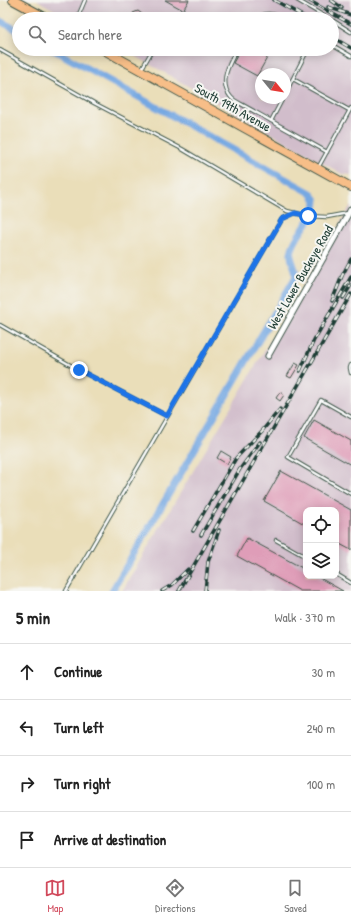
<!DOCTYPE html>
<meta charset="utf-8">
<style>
:root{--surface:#fff;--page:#f6f6f6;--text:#222;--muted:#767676;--line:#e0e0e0;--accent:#d1495b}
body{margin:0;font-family:"Patrick Hand",sans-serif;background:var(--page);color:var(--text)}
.controls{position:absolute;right:12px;bottom:12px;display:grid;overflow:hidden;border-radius:8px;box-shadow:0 2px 10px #0003}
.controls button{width:36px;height:36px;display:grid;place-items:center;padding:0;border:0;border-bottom:1px solid var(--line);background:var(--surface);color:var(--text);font:20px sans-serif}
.compass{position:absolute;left:255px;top:68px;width:36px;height:36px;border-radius:50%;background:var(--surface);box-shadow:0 2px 10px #0003;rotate:120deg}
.stop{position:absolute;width:12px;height:12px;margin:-9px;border:3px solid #1a73e8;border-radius:50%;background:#fff}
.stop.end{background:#1a73e8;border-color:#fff;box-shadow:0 1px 4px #0008}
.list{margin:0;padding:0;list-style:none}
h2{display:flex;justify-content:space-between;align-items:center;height:52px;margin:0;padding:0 16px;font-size:17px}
h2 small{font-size:13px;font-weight:400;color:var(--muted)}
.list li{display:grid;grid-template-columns:26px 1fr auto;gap:12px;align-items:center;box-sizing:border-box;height:56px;padding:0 16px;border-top:1px solid var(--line)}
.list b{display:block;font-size:15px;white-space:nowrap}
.list em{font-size:13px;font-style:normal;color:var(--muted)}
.icon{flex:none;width:22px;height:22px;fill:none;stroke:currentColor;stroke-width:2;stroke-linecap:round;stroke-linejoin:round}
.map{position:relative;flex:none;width:351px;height:591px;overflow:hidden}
.search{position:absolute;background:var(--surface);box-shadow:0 2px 10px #0003;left:12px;right:12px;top:12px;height:44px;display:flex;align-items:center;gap:10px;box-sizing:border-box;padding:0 14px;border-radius:22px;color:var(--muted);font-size:15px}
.sheet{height:276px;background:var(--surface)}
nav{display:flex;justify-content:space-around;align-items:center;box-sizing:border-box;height:56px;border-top:1px solid var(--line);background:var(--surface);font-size:11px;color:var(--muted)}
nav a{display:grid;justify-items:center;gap:2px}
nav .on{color:var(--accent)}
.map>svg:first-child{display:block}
.industrial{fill:#d1bdcb;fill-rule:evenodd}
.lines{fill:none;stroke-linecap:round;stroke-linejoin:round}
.canal{stroke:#76a8e2;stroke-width:7}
.building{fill:#df9db8}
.lane-casing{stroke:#3d5548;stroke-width:4.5}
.street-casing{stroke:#3d5548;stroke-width:7}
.primary-casing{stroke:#3d5548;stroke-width:10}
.lane{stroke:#fff;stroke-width:2.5}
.street{stroke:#fff;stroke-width:5}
.primary{stroke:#f7be88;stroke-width:8}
.rail-casing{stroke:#1f3d34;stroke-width:3.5}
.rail{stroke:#f6f6f2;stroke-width:2;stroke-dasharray:6;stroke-linecap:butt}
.route{stroke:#1a73e8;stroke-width:5}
.labels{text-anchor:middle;stroke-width:4;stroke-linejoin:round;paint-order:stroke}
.street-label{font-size:13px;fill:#1f3d34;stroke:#f6f6f2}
</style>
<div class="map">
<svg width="351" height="591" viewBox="0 0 351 591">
<rect width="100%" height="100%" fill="#f6f6f2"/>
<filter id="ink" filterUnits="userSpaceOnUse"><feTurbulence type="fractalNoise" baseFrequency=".025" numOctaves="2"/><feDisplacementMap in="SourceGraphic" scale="8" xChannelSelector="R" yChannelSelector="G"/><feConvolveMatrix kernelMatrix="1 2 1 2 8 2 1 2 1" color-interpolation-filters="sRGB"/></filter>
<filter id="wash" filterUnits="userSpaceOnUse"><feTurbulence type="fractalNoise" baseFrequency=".012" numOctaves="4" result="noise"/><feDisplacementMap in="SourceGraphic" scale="16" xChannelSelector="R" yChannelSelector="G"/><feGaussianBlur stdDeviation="0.9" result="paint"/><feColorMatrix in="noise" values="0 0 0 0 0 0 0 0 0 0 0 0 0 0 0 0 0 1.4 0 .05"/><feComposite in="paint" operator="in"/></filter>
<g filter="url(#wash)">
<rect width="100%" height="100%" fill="#eadeb9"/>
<!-- industrial -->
<g class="industrial">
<path d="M37,0H351V175L342,174L123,49H332V19H70ZM261,74H285V98H261Z"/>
<path d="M351,205V591H122ZM306,510H336V576H306Z"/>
</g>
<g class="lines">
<!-- canal -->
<g class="canal">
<polyline points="0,21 19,31"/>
<polyline points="52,49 311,193 316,200 315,210"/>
<path d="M112,591L295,278C298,268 290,262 291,254C292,242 303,230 309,220"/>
</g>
</g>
<g id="blocks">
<!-- building -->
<g class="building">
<polygon points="165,0 189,0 183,10"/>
<polygon points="138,11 142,14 142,19 132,19 133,13"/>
<polygon points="241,49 272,49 257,76 233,63"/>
<polygon points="295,363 299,365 291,378 287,376"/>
<polygon points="280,392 284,395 280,401 276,398"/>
<polygon points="314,420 351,441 351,465 304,438"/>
<polygon points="221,451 231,457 227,464 217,458"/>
<polygon points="281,471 351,510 351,550 336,542 336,510 306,510 306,525 264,501"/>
<polygon points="247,538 306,570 306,576 316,576 343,591 300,591 237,556"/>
</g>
</g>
</g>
<g filter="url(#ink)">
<use href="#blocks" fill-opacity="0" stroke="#3d5548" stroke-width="1"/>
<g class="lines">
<defs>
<g id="lane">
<polyline points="297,0 329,19"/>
<polyline points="77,19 85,0"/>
<polyline points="170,19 172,19"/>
<path d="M257,19C264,11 277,14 286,19"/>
<polyline points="332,20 351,32"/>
<polyline points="332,45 351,56"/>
<polyline points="0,50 94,103 182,149 287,211 308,216 327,217 348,213"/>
<path d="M236,51C229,64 219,82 230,96C232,99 237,102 241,104L327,152"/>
<polyline points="141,70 153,49"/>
<polyline points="293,79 349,110"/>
<polyline points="285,94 308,49"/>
<polyline points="271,121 283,98"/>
<polyline points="241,124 249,109"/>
<polyline points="318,168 351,108"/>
<polyline points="0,325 79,370 167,416"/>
<polyline points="351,365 350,368 351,373"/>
<polyline points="351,417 321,400 288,457 351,494"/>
<polyline points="276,540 306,557"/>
<polyline points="336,574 351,583"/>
<polyline points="66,591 282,219 295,213"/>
</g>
<polyline id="street" points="268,356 351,209"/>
<g id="primary">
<polyline points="13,0 48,19"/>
<polyline points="102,49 351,187"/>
</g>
</defs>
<!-- lane casing -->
<use href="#lane" class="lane-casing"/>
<!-- street casing -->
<use href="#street" class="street-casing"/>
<!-- primary casing -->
<use href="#primary" class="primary-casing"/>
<!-- lane -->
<use href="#lane" class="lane"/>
<!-- street -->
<use href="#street" class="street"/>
<!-- primary -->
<use href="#primary" class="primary"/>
<defs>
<g id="rail">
<polyline points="274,0 308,19"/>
<polyline points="308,0 351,24"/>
<polyline points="331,0 342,8"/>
<polyline points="328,7 351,15"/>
<polyline points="332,37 351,48"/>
<polyline points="343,298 351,285"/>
<polyline points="332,301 342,276 351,259"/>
<polyline points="300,371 314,340 351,277"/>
<polyline points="193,531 236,458 262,431 280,409"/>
<polyline points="201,535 240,469 260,442"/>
<polyline points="162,591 172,585 188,569"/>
<polyline points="179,591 351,294"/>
<polyline points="205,591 208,562 219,530"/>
</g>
</defs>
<!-- rail casing -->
<use href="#rail" class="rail-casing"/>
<!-- rail -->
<use href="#rail" class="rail"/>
</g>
</g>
<g class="lines" filter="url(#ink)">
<!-- route -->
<polyline class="route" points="79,370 167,416 282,219 295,213 308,216"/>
</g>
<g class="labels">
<!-- street labels -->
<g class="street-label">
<text transform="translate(233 107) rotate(29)" y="5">South 19th Avenue</text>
<text transform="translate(300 277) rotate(-60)" y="5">West Lower Buckeye Road</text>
</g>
</g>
</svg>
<div class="controls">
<button><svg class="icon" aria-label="locate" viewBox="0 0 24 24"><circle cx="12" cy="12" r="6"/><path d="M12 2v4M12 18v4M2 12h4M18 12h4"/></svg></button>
<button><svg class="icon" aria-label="layers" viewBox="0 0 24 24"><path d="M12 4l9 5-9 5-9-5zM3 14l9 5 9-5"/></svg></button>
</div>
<svg class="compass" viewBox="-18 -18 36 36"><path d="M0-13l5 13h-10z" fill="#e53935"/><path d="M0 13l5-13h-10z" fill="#767676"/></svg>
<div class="stop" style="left:308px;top:216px"></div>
<div class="stop end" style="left:79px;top:370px"></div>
<div class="search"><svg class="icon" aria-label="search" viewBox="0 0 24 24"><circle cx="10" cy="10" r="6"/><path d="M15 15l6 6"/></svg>Search here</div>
</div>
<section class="sheet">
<h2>5 min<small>Walk · 370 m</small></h2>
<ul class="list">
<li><svg class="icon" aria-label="ahead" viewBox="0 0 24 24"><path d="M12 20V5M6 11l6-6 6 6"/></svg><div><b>Continue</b></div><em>30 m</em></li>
<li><svg class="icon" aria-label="left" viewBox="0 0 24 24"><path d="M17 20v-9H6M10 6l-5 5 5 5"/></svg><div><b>Turn left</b></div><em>240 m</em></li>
<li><svg class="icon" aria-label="right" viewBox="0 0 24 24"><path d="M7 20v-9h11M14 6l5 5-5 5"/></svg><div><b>Turn right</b></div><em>100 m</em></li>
<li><svg class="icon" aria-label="arrive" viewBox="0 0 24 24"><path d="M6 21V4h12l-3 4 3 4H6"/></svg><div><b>Arrive at destination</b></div></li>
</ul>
</section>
<nav>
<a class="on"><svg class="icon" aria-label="map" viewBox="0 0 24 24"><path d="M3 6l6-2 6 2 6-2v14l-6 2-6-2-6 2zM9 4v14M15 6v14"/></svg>Map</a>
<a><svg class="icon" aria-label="directions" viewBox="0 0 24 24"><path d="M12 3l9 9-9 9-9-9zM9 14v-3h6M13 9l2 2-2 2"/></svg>Directions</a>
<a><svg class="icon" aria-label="saved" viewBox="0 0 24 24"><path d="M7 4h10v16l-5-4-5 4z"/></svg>Saved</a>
</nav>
